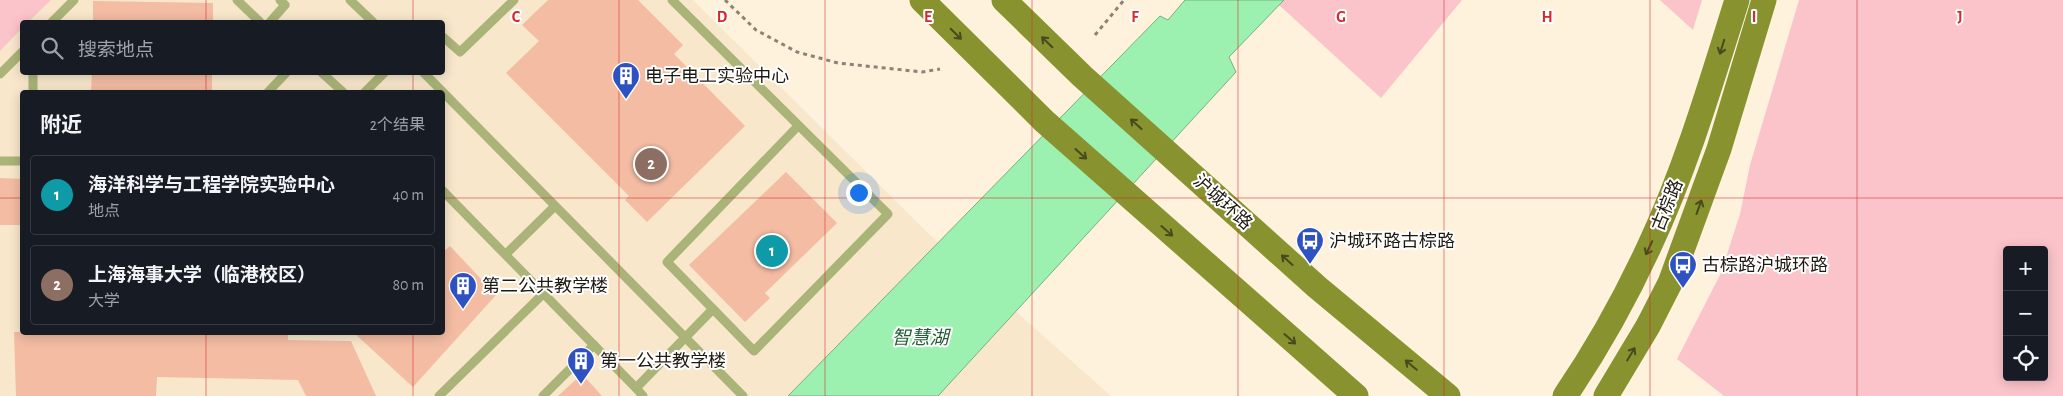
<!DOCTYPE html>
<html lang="zh">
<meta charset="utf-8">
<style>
:root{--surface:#171b24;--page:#20242c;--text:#f1f3f6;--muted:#9ea1a6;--line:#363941;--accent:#0b8043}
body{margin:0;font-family:"Alegreya Sans","Noto Sans SC",sans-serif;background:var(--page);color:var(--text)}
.controls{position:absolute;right:15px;bottom:15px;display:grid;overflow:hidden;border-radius:5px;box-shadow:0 2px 12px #0003}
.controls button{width:45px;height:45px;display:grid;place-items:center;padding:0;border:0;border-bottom:1px solid var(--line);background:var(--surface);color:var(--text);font:25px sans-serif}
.you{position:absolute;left:858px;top:192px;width:18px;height:18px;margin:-12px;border:4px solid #fff;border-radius:50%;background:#1a73e8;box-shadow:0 0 0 8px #1a73e833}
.badge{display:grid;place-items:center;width:32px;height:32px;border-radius:50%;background:var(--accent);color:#fff;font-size:16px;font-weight:700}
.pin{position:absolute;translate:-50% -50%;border:2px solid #fff;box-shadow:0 1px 5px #0006}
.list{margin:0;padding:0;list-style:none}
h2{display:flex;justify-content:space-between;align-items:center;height:65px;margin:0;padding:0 20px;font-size:21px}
h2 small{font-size:16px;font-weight:400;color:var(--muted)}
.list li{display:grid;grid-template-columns:32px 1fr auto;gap:15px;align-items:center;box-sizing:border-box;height:80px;margin:0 10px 10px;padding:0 10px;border:1px solid var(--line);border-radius:5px}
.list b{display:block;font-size:19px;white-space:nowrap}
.list p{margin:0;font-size:16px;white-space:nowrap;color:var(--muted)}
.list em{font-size:16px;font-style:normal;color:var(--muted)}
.icon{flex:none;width:28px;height:28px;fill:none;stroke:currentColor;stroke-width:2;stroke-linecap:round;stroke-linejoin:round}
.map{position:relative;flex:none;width:2063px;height:396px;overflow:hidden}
.search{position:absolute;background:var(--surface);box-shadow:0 2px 12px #0003;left:20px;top:20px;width:425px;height:55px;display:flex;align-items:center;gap:12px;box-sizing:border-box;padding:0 18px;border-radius:5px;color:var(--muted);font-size:19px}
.panel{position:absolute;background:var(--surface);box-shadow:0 2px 12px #0003;left:20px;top:90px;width:425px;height:245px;border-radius:5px}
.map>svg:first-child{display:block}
.built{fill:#f8e7cb;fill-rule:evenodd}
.green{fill:#fbc4ca;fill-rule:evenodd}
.water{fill:#9df1b0;stroke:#77b081}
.building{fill:#f3bca3}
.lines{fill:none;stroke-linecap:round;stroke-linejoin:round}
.path{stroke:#8b8375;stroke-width:3;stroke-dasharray:4 4;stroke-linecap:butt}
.lane{stroke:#aab478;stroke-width:9}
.secondary{stroke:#889330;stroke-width:25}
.oneway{stroke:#484a1e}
.grid{fill:none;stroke:#d62828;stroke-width:1;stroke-opacity:0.55}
.labels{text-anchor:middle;stroke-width:4;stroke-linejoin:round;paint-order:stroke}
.poi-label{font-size:18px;fill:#1e1a12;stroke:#fff;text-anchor:start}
.street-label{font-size:18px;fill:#1e1a12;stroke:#fff}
.water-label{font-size:19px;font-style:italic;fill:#245e36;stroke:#fff}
.grid-label{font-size:16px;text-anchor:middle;font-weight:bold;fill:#d62828;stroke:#fff;stroke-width:4;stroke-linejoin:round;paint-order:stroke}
</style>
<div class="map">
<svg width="2063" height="396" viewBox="0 0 2063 396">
<rect width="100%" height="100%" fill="#fef2dd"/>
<!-- built -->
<path class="built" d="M0,0H693L931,236L1111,396H0ZM22,22H442V72H22ZM22,92H442V332H22Z"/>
<!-- green -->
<g class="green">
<polygon points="0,0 51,0 28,22 22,22 22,28 0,51"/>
<polygon points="1284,0 1462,0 1381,98 1279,5"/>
<polygon points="1660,0 1702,0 1693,30"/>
<path d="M1799,0H2063V396H1724L1677,359L1721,273L1740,214L1750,165ZM2007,250H2044V377H2007Z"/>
</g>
<!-- water -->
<polygon class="water" points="1185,0 1284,0 1229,57 1236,72 938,396 788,396 1160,16 1168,20"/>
<!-- building -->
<g class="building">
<polygon points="548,0 638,0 683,45 674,54 745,126 647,222 625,200 629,196 506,73 539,41 522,25"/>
<polygon points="93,1 213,3 213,22 93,22"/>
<polygon points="92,72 212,72 212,92 91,92"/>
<polygon points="786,172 837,223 765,293 770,298 745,322 689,265"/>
<polygon points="0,178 22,179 22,225 0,225"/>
<polygon points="450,246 496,295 413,387 353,332 442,332 442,253"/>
<polygon points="14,332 288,332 288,340 351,341 376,396 306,396 298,380 157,377 156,396 16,396"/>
<polygon points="582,374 602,396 558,396"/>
</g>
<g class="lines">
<!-- path -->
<g class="path">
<polyline points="725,0 756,30 797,52 838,63 922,72 940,69"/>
<polyline points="1095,35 1124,0"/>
</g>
<!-- lane -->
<g class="lane">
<polyline points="237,0 260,22"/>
<polyline points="350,0 373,22"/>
<polyline points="52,22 74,0"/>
<polyline points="270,22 285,5 280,0"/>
<polyline points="442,36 460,52 514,0"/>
<polyline points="321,72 343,92"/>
<polyline points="423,72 743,396"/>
<polyline points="0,74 22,52"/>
<polyline points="33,92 33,72"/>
<polyline points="268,92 287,72"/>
<polyline points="365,92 385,72"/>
<polyline points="0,161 22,161"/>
<polyline points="442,190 636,388 713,309 754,351 888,214 672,0"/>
<polyline points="506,254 554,207"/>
<polyline points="713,309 667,262 798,126"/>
<polyline points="636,388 643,396"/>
<polyline points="439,396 544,293"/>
<polyline points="543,396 594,345"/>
</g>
<!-- secondary -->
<g class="secondary">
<polyline points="922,0 1044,121 1356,396"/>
<polyline points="1004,0 1082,76 1317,287 1448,396"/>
<path d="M1565,396C1597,349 1625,299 1649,247C1686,168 1711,83 1737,0"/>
<polyline points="1606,396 1648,326 1670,283 1719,149 1764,0"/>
</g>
</g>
<!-- one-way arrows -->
<defs><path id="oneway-shaft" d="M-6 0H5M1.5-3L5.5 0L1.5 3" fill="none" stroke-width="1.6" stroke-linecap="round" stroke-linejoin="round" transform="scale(1.25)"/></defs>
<g class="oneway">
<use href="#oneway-shaft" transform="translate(956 34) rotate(45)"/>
<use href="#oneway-shaft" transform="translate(1047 42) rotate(-136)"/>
<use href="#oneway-shaft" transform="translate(1722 47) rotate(107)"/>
<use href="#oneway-shaft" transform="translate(1136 124) rotate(-138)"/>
<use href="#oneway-shaft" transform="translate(1081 154) rotate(42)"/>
<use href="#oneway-shaft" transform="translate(1699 207) rotate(-70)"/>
<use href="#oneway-shaft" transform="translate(1167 231) rotate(41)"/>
<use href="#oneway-shaft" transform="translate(1649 248) rotate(115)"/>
<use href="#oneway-shaft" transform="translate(1287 260) rotate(-138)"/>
<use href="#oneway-shaft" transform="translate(1290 339) rotate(41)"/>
<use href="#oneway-shaft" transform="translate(1631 354) rotate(-59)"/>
<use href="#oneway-shaft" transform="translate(1411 365) rotate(-140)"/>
</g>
<!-- grid -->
<path class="grid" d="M206,0V22M413,0V22M619,0V396M825,0V396M1032,0V396M1238,0V396M1444,0V396M1650,0V396M1857,0V396M206,72V92M413,72V92M0,198H22M442,198H2063M206,332V396M413,332V396"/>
<!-- icons -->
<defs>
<symbol id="building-pin" viewBox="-11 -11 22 30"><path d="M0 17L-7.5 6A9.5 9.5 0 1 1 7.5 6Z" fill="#2f52c3" stroke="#fff"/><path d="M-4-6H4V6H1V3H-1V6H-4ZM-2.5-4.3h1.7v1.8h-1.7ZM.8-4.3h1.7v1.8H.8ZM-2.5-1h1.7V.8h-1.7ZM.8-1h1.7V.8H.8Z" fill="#fff"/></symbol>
<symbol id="bus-pin" viewBox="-11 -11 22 30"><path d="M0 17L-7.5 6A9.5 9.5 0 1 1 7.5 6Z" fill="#2f52c3" stroke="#fff"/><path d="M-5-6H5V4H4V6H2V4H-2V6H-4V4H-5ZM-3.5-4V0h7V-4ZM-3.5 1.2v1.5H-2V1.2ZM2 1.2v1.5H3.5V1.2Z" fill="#fff"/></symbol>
</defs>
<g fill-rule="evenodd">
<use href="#building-pin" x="610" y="60" width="32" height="43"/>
<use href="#bus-pin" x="1294" y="225" width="32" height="43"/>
<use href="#bus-pin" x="1667" y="249" width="32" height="43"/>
<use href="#building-pin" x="447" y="270" width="32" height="43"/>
<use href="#building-pin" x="565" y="345" width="32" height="43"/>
</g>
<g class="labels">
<!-- poi labels -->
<g class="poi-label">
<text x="645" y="82">电子电工实验中心</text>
<text x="1329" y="247">沪城环路古棕路</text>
<text x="1702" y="271">古棕路沪城环路</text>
<text x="482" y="292">第二公共教学楼</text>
<text x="600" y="367">第一公共教学楼</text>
</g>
<!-- street labels -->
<g class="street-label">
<text transform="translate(1223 202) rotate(42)" y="6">沪城环路</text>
<text transform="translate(1667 205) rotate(-68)" y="6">古棕路</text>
</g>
<!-- water labels -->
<g class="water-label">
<text x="920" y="344">智慧湖</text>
</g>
</g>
<g class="grid-label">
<text x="516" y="22">C</text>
<text x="722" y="22">D</text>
<text x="928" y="22">E</text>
<text x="1135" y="22">F</text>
<text x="1341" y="22">G</text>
<text x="1547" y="22">H</text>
<text x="1754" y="22">I</text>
<text x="1960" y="22">J</text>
</g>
</svg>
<div class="controls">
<button>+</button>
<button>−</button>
<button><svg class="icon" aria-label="locate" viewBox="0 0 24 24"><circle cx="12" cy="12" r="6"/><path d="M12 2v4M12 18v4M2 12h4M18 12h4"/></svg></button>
</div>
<div class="you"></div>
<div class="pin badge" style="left:772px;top:251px;background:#0f9aa8">1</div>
<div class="pin badge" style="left:651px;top:164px;background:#8d6e63">2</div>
<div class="search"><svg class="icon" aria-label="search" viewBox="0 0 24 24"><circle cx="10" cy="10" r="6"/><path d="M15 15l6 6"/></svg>搜索地点</div>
<section class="panel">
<h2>附近<small>2个结果</small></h2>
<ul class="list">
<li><span class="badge" style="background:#0f9aa8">1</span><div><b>海洋科学与工程学院实验中心</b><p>地点</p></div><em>40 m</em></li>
<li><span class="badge" style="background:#8d6e63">2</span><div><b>上海海事大学（临港校区）</b><p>大学</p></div><em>80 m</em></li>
</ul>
</section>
</div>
